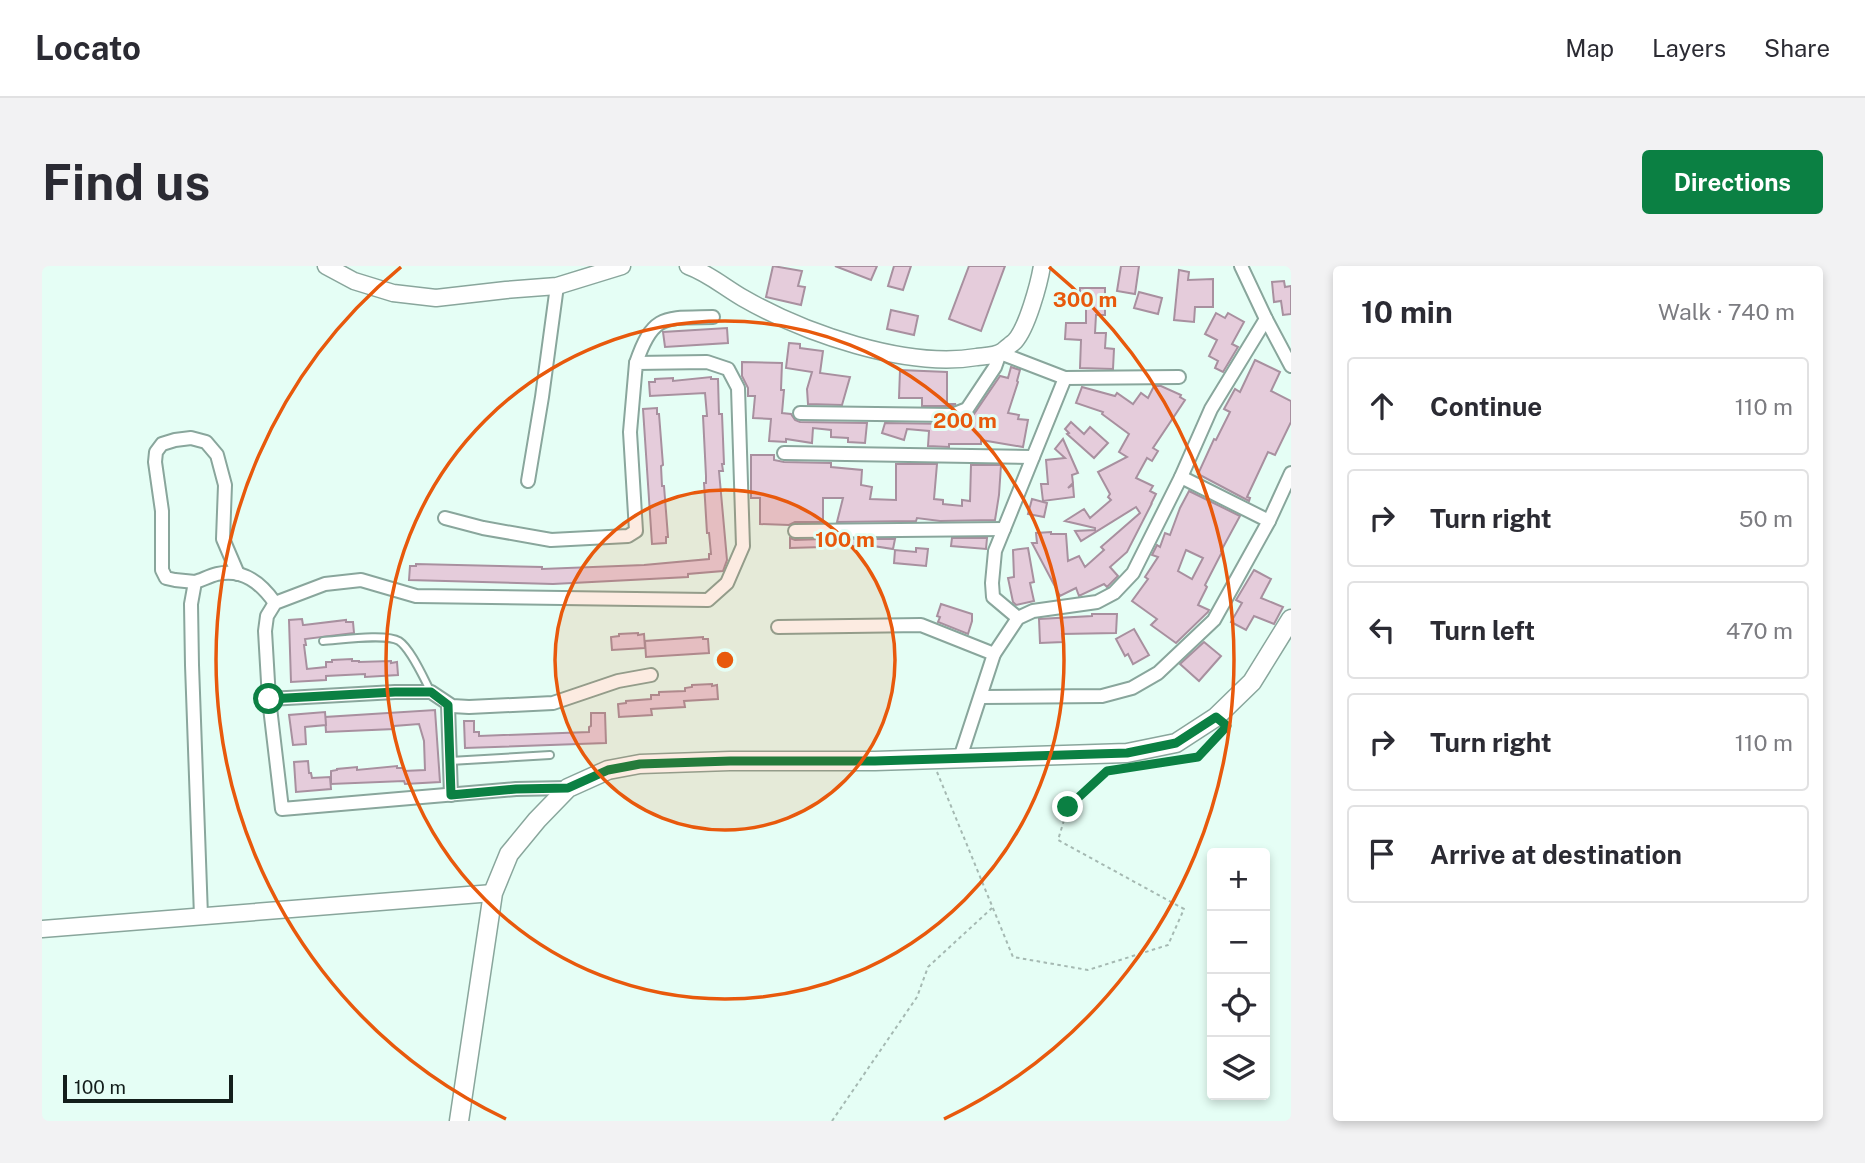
<!DOCTYPE html>
<meta charset="utf-8">
<style>
:root{--surface:#fff;--page:#f2f2f3;--text:#2b2b33;--muted:#7c7c81;--line:#e1e1e2;--accent:#0b8043}
body{margin:0;font-family:"Public Sans",sans-serif;background:var(--page);color:var(--text)}
.controls{position:absolute;right:21px;bottom:21px;display:grid;overflow:hidden;border-radius:7px;box-shadow:0 4px 10px #0003}
.controls button{width:63px;height:63px;display:grid;place-items:center;padding:0;border:0;border-bottom:2px solid var(--line);background:var(--surface);color:var(--text);font:35px sans-serif}
.scale{position:absolute;left:21px;bottom:18px;width:170px;box-sizing:border-box;padding-left:7px;border:4px solid #131e1b;border-top:0;font-size:19px;line-height:24px;white-space:nowrap;color:#131e1b;-webkit-text-stroke:5px #e5fef5;paint-order:stroke}
.stop{position:absolute;width:21px;height:21px;margin:-16px;border:5px solid #0b8043;border-radius:50%;background:#fff}
.stop.end{background:#0b8043;border-color:#fff;box-shadow:0 2px 7px #0008}
.list{margin:0;padding:0;list-style:none}
h2{display:flex;justify-content:space-between;align-items:center;height:91px;margin:0;padding:0 28px;font-size:30px}
h2 small{font-size:23px;font-weight:400;color:var(--muted)}
.list li{display:grid;grid-template-columns:46px 1fr auto;gap:21px;align-items:center;box-sizing:border-box;height:98px;margin:0 14px 14px;padding:0 14px;border:2px solid var(--line);border-radius:7px}
.list b{display:block;font-size:26px;white-space:nowrap}
.list em{font-size:23px;font-style:normal;color:var(--muted)}
.icon{flex:none;width:38px;height:38px;fill:none;stroke:currentColor;stroke-width:2;stroke-linecap:round;stroke-linejoin:round}
.map{position:relative;flex:none;width:1249px;height:855px;overflow:hidden;border-radius:7px}
header{display:flex;align-items:center;gap:42px;box-sizing:border-box;height:98px;padding:0 35px;background:var(--surface);border-bottom:2px solid var(--line)}
header strong{font-size:33px}
nav{display:flex;gap:38px;margin-inline-start:auto;font-size:24px}
.intro{display:flex;align-items:center;justify-content:space-between;box-sizing:border-box;height:168px;padding:0 42px}
h1{margin:0;font-size:49px}
.button{padding:18px 32px;border-radius:7px;background:var(--accent);color:#fff;font-size:24px;font-weight:700}
main{display:flex;gap:42px;padding:0 42px}
aside{flex:1;background:var(--surface);border-radius:7px;box-shadow:0 4px 10px #0003}
.map>svg:first-child{display:block}
.building{fill:#e5ccdb;stroke:#a8909f;stroke-width:2;fill-rule:evenodd}
.lines{fill:none;stroke-linecap:round;stroke-linejoin:round}
.lane-casing{stroke:#89a69c;stroke-width:10}
.street-casing{stroke:#89a69c;stroke-width:16}
.secondary-casing{stroke:#89a69c;stroke-width:19}
.primary-casing{stroke:#89a69c;stroke-width:21}
.path{stroke:#a5b9b2;stroke-width:2;stroke-dasharray:3.5 3.5;stroke-linecap:butt}
.lane{stroke:#fff;stroke-width:6}
.street{stroke:#fff;stroke-width:12}
.secondary{stroke:#fff;stroke-width:16}
.primary{stroke:#fff;stroke-width:18}
.route{stroke:#0b8043;stroke-width:9}
.ring{fill:none;stroke:#e8590c;stroke-width:3.5}
.centre{fill:#e8590c;stroke:#e5fef5;stroke-width:3.5}
.ring-label{font-size:21px;text-anchor:middle;font-weight:bold;fill:#e8590c;stroke:#e5fef5;stroke-width:6;stroke-linejoin:round;paint-order:stroke}
</style>
<header>
<strong>Locato</strong>
<nav><a>Map</a><a>Layers</a><a>Share</a></nav>
</header>
<div class="intro"><h1>Find us</h1><a class="button">Directions</a></div>
<main>
<div class="map">
<svg width="1249" height="855" viewBox="0 0 1249 855">
<rect width="100%" height="100%" fill="#e5fef5"/>
<!-- building -->
<g class="building">
<polygon points="731,0 760,5 756,20 763,21 759,39 724,31"/>
<polygon points="793,0 835,0 829,14"/>
<polygon points="852,0 869,0 861,24 846,20"/>
<polygon points="927,0 963,0 939,65 907,53"/>
<polygon points="1079,0 1097,0 1093,28 1075,25"/>
<polygon points="1137,4 1147,6 1146,14 1171,13 1171,41 1153,41 1152,56 1132,54"/>
<polygon points="1242,15 1243,21 1249,20 1249,48 1241,49 1239,35 1232,36 1230,16"/>
<polygon points="1038,22 1063,22 1063,49 1054,49 1053,67 1064,67 1063,82 1072,83 1071,103 1038,102 1039,74 1023,73 1024,57 1044,57 1044,39 1038,39"/>
<polygon points="1097,26 1120,32 1116,48 1092,42"/>
<polygon points="849,44 876,50 872,69 845,63"/>
<polygon points="1174,47 1183,52 1186,47 1202,56 1190,78 1196,81 1181,106 1173,102 1176,95 1167,90 1175,74 1163,68"/>
<polygon points="685,62 686,77 623,81 621,66"/>
<polygon points="747,77 758,78 758,82 781,85 778,107 808,111 800,139 766,138 765,123 770,106 744,102"/>
<polygon points="1213,94 1238,106 1229,125 1249,135 1249,156 1233,189 1226,186 1205,231 1208,232 1207,235 1156,208 1172,173 1174,174 1188,146 1182,143 1193,123 1198,126"/>
<polygon points="700,96 740,97 739,124 742,124 740,147 749,148 753,154 758,156 825,157 823,177 806,176 806,172 789,171 789,164 771,162 770,177 744,173 744,176 727,175 729,153 711,152 713,130 706,130 706,122 700,110"/>
<polygon points="969,101 978,104 975,115 976,116 966,147 977,149 976,153 986,154 981,181 939,174 939,178 907,178 907,181 886,180 887,165 865,163 862,174 840,167 843,157 910,158 928,151 932,148 958,110 966,112"/>
<polygon points="858,104 905,106 905,138 914,138 908,140 880,140 880,132 857,132"/>
<polygon points="669,111 669,113 676,113 677,148 680,148 682,198 680,198 681,205 677,205 685,294 681,305 646,308 646,311 511,318 367,314 368,300 374,300 374,298 500,301 500,303 602,299 667,293 667,288 669,288 667,267 665,267 662,217 664,217 664,210 661,150 665,150 663,127 608,130 607,116 613,116 613,113 631,112 631,115"/>
<polygon points="1112,120 1119,120 1139,129 1138,131 1143,134 1111,182 1116,185 1110,195 1105,192 1094,212 1111,220 1108,225 1114,228 1109,238 1110,237 1085,286 1068,301 1076,310 1065,321 1062,318 1037,330 1034,322 1018,330 990,277 995,277 994,267 1009,266 1009,268 1024,268 1026,295 1037,290 1043,301 1062,284 1059,281 1098,247 1094,241 1039,275 1033,265 1053,264 1053,262 1023,255 1042,243 1048,252 1069,234 1066,231 1068,228 1056,206 1085,191 1077,186 1087,168 1060,148 1061,146 1034,137 1040,121 1073,130 1075,127 1091,138 1099,127 1106,132"/>
<polygon points="615,142 615,148 617,148 621,199 619,200 620,220 622,220 626,271 624,271 624,277 610,278 601,143"/>
<polygon points="1029,156 1042,168 1048,161 1066,177 1052,192 1025,168 1027,167 1023,163"/>
<polygon points="1021,173 1036,207 1030,209 1031,217 1026,222 1031,219 1032,231 1001,235 999,218 1006,218 1004,194 1023,192 1013,183"/>
<polygon points="709,189 732,189 732,194 742,196 789,197 789,201 820,204 819,219 830,221 828,233 854,234 854,198 895,198 892,233 901,234 901,238 920,240 920,234 928,235 929,199 959,199 957,229 953,254 898,255 875,252 874,255 795,256 801,232 781,232 781,256 753,256 747,259 718,258 718,232 709,232"/>
<path d="M1147,225L1198,250L1179,285L1180,286L1163,319L1165,321L1156,339L1167,344L1166,346L1134,377L1109,359L1115,353L1090,335L1106,313L1103,311L1116,291L1110,289L1115,279L1118,281L1123,267L1128,269L1138,242ZM1144,284L1161,292L1150,313L1136,305Z"/>
<polygon points="990,233 1005,237 1002,251 986,248"/>
<polygon points="748,272 753,274 781,273 781,281 748,282"/>
<polygon points="910,272 945,272 944,283 909,280"/>
<polygon points="790,273 853,273 851,283 831,280 831,282 814,282 814,280 788,280"/>
<polygon points="874,282 886,283 884,300 852,297 853,284 874,286"/>
<polygon points="986,282 992,316 988,317 992,335 974,339 971,336 966,312 972,311 971,284"/>
<polygon points="1212,304 1229,313 1219,332 1241,341 1232,358 1212,350 1204,364 1189,356 1200,337 1194,334"/>
<polygon points="899,338 930,348 930,355 926,368 896,356 898,351 895,350"/>
<polygon points="1050,348 1075,348 1074,367 1020,368 1021,376 998,377 997,353 1050,350"/>
<polygon points="260,353 261,359 262,359 304,354 304,356 311,356 312,367 263,373 264,379 262,379 265,403 284,401 284,396 290,396 290,394 310,393 310,395 317,395 317,396 349,395 349,397 355,396 356,409 323,411 323,408 284,410 284,414 249,416 247,354"/>
<polygon points="1092,363 1107,389 1091,398 1086,388 1083,390 1074,373"/>
<polygon points="596,367 596,369 602,368 603,382 570,384 569,371 577,370 577,368"/>
<polygon points="661,371 661,373 666,373 667,387 604,391 603,375"/>
<polygon points="1162,376 1179,390 1157,415 1138,398"/>
<polygon points="670,418 670,420 675,419 676,433 642,435 643,441 609,443 610,449 577,451 576,438 584,437 584,435 609,433 609,429 617,429 617,426 643,425 643,422 650,421 650,419"/>
<polygon points="393,444 398,516 363,518 362,515 289,518 289,505 295,504 295,503 315,501 315,504 355,500 355,502 361,502 362,505 383,504 382,475 377,458 352,460 352,463 284,466 283,451"/>
<polygon points="283,446 284,459 263,461 264,478 251,479 247,449"/>
<polygon points="549,447 563,447 564,477 423,482 422,455 432,455 432,466 437,466 437,470 547,466 547,461 549,460"/>
<polygon points="266,495 267,507 269,507 270,512 288,511 289,523 254,526 252,496"/>
</g>
<g class="lines">
<defs>
<g id="lane">
<path d="M281,375C298,374 344,367 357,375C369,383 382,413 389,426"/>
<polyline points="408,495 508,489"/>
</g>
<g id="street">
<polyline points="1199,0 1224,53 1249,100"/>
<path d="M594,97C611,47 623,52 671,51"/>
<polyline points="758,147 910,149 925,143 953,101 958,87 1023,112 1137,111"/>
<polyline points="742,187 991,191"/>
<polyline points="1139,211 1227,255"/>
<polyline points="486,215 500,131 515,20"/>
<polyline points="403,252 441,262 509,274 586,270 594,265 588,166 594,97 665,96 686,103 696,122 701,280 685,317 666,334 374,330 319,314 283,318 233,337 225,350 223,365 227,433 240,543 474,523 526,522"/>
<polyline points="753,265 962,263"/>
<polyline points="153,316 133,314 124,312 120,304 120,245 113,196 114,186 120,178 133,174 149,172 164,176 175,189 183,219 181,273 196,308"/>
<polyline points="976,352 951,331 950,317 953,285 1023,112"/>
<polyline points="736,361 879,359 952,388"/>
<polyline points="939,431 1060,430 1090,422 1116,407 1172,354 1227,255 1249,207"/>
<polyline points="227,433 353,426 389,426 410,440 427,441 511,437 576,415 609,409"/>
<polyline points="406,439 409,529"/>
<polyline points="918,492 952,388 976,352 991,345 1055,336 1072,327 1091,307 1139,211 1169,143 1224,53"/>
<path d="M159,650L150,399L149,338L153,316C160,314 167,310 175,308C201,302 219,317 233,337"/>
</g>
<g id="secondary">
<polyline points="284,0 312,15 351,27 394,32 464,24 515,20 580,0"/>
<path d="M646,0C666,7 682,21 701,32C762,67 864,103 935,91C943,90 954,90 961,85C964,82 970,78 973,75C985,62 997,18 1000,0"/>
<polyline points="0,663 451,627"/>
</g>
<polyline id="primary" points="417,855 451,627 467,588 495,554 526,522 566,504 598,498 688,495 833,495 1085,487 1134,477 1174,451 1210,416 1249,353"/>
</defs>
<!-- lane casing -->
<use href="#lane" class="lane-casing"/>
<!-- street casing -->
<use href="#street" class="street-casing"/>
<!-- secondary casing -->
<use href="#secondary" class="secondary-casing"/>
<!-- primary casing -->
<use href="#primary" class="primary-casing"/>
<!-- path -->
<g class="path">
<polyline points="1107,498 1156,491 1180,465"/>
<polyline points="895,506 971,691 1046,704 1126,679 1142,643 1016,574 1026,541 1064,505 1077,503"/>
<polyline points="790,855 875,731 886,701 950,642"/>
</g>
<!-- lane -->
<use href="#lane" class="lane"/>
<!-- street -->
<use href="#street" class="street"/>
<!-- secondary -->
<use href="#secondary" class="secondary"/>
<!-- primary -->
<use href="#primary" class="primary"/>
</g>
<g class="lines">
<!-- route -->
<polyline class="route" points="227,433 353,426 389,426 406,439 409,529 474,523 526,522 566,504 598,498 688,495 833,495 1085,487 1134,477 1174,451 1185,460 1156,491 1065,505 1026,541"/>
</g>
<!-- distance rings -->
<circle cx="683" cy="394" r="170" fill="#e8590c" fill-opacity=".12"/>
<g class="ring">
<circle cx="683" cy="394" r="170"/>
<circle cx="683" cy="394" r="339"/>
<path d="M464 853A509 509 0 0 1 359 1M1007 1A509 509 0 0 1 902 853"/>
</g>
<circle cx="683" cy="394" r="10" class="centre"/>
<g class="ring-label">
<text x="1043" y="41">300 m</text>
<text x="923" y="162">200 m</text>
<text x="803" y="281">100 m</text>
</g>
</svg>
<div class="controls">
<button>+</button>
<button>−</button>
<button><svg class="icon" aria-label="locate" viewBox="0 0 24 24"><circle cx="12" cy="12" r="6"/><path d="M12 2v4M12 18v4M2 12h4M18 12h4"/></svg></button>
<button><svg class="icon" aria-label="layers" viewBox="0 0 24 24"><path d="M12 4l9 5-9 5-9-5zM3 14l9 5 9-5"/></svg></button>
</div>
<div class="scale">100 m</div>
<div class="stop" style="left:227px;top:433px"></div>
<div class="stop end" style="left:1026px;top:541px"></div>
</div>
<aside>
<h2>10 min<small>Walk · 740 m</small></h2>
<ul class="list">
<li><svg class="icon" aria-label="ahead" viewBox="0 0 24 24"><path d="M12 20V5M6 11l6-6 6 6"/></svg><div><b>Continue</b></div><em>110 m</em></li>
<li><svg class="icon" aria-label="right" viewBox="0 0 24 24"><path d="M7 20v-9h11M14 6l5 5-5 5"/></svg><div><b>Turn right</b></div><em>50 m</em></li>
<li><svg class="icon" aria-label="left" viewBox="0 0 24 24"><path d="M17 20v-9H6M10 6l-5 5 5 5"/></svg><div><b>Turn left</b></div><em>470 m</em></li>
<li><svg class="icon" aria-label="right" viewBox="0 0 24 24"><path d="M7 20v-9h11M14 6l5 5-5 5"/></svg><div><b>Turn right</b></div><em>110 m</em></li>
<li><svg class="icon" aria-label="arrive" viewBox="0 0 24 24"><path d="M6 21V4h12l-3 4 3 4H6"/></svg><div><b>Arrive at destination</b></div></li>
</ul>
</aside>
</main>
